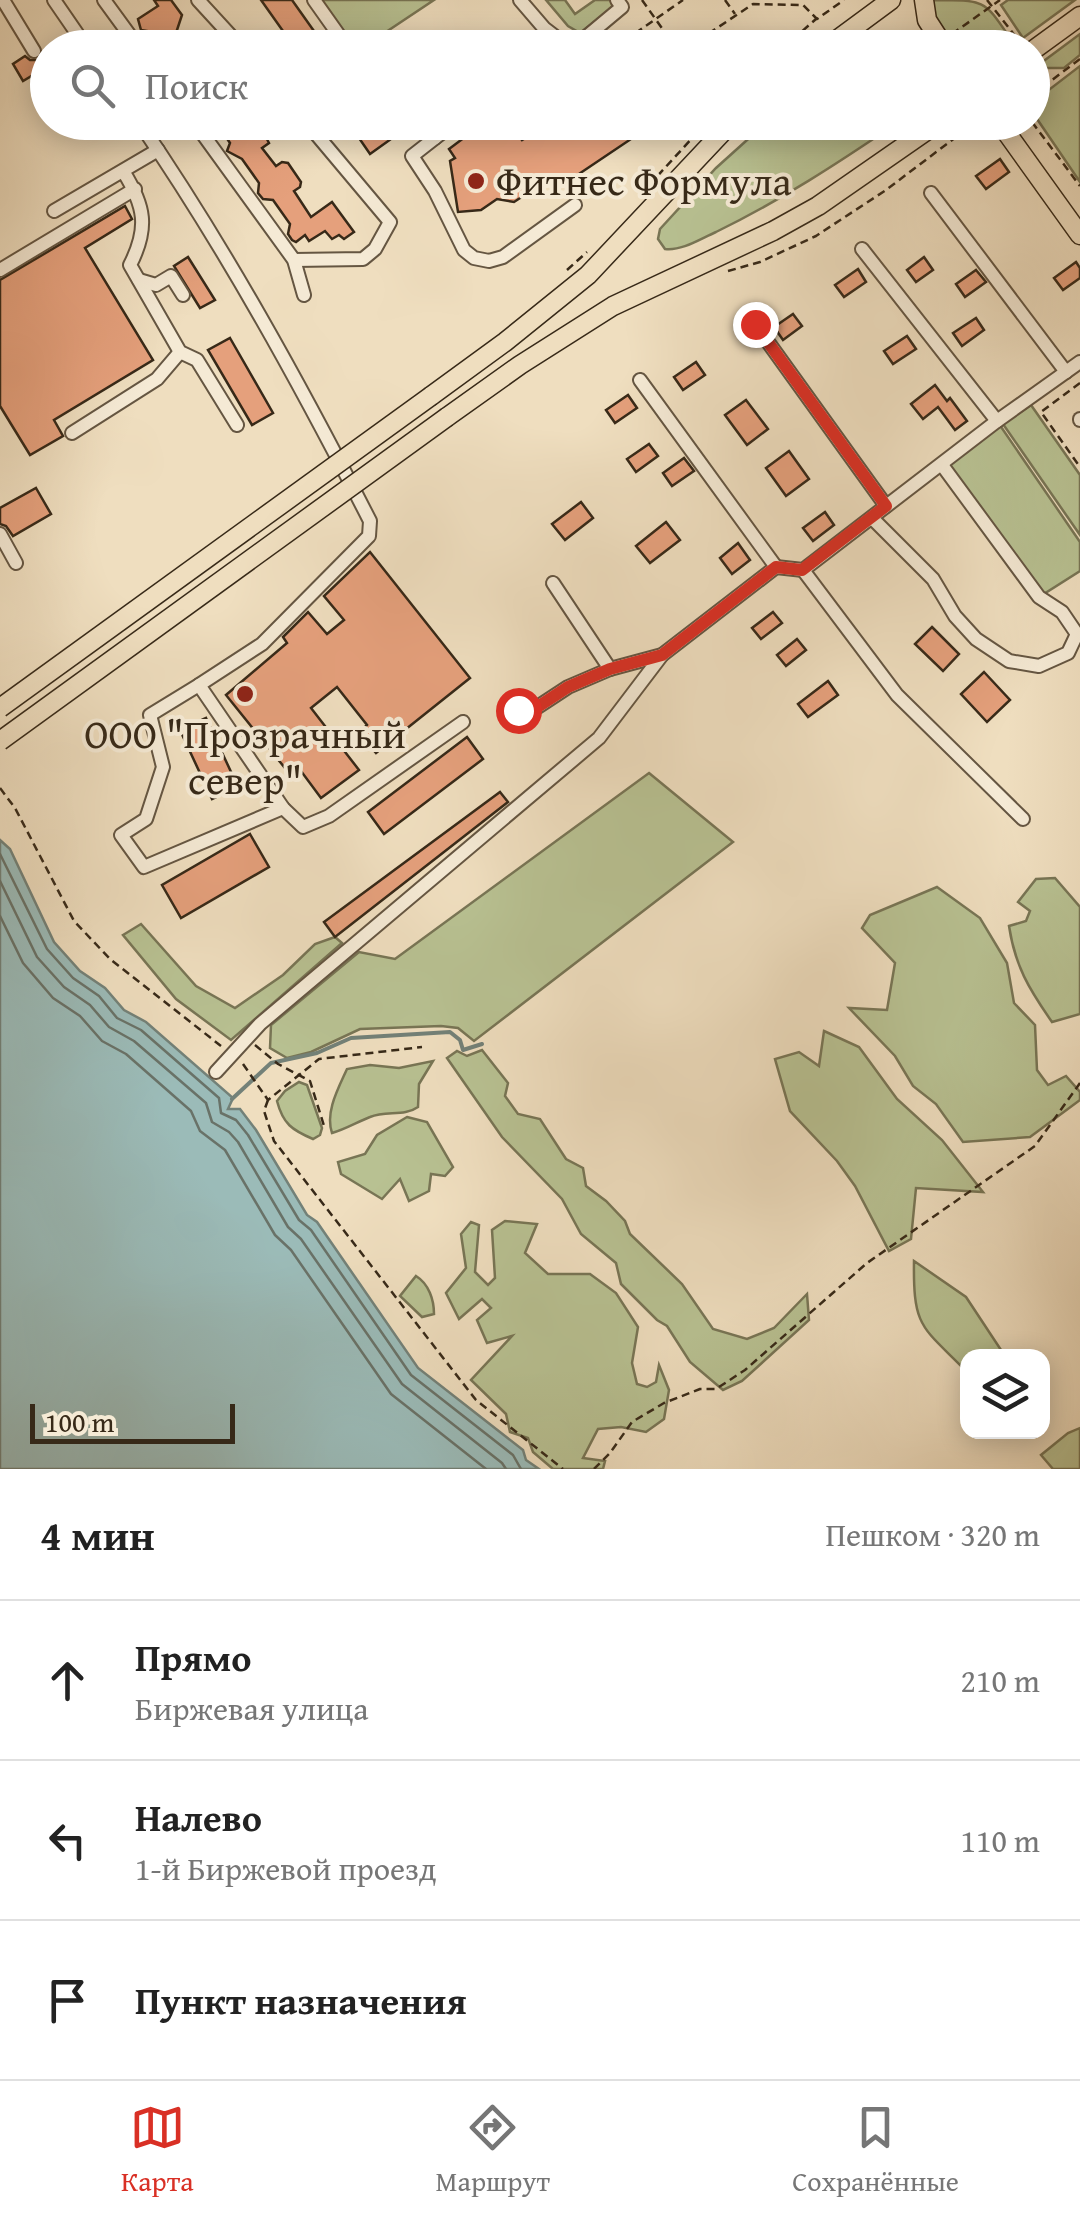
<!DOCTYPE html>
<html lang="ru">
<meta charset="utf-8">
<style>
:root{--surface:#fff;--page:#f6f6f6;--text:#222;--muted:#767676;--line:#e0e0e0;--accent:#d93025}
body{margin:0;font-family:"Gentium Book Plus",serif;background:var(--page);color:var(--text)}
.controls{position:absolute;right:30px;bottom:30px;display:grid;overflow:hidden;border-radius:20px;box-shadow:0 5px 25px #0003}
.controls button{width:90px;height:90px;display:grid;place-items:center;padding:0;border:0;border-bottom:2px solid var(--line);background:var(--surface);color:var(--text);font:50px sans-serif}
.scale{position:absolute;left:30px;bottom:25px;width:205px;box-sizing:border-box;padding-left:10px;border:5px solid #372918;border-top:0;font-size:28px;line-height:35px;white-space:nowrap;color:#372918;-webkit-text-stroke:8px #f5ead5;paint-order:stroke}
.stop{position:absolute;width:30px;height:30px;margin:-22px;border:8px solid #d93025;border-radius:50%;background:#fff}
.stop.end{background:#d93025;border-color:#fff;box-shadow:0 2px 10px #0008}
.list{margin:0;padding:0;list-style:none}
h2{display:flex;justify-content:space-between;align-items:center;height:130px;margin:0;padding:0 40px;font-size:42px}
h2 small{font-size:32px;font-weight:400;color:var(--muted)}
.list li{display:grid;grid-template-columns:65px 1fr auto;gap:30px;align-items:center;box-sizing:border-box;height:160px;padding:0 40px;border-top:2px solid var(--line)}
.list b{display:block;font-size:38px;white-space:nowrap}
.list p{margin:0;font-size:32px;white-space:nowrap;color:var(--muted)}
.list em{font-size:32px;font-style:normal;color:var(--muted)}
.icon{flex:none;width:55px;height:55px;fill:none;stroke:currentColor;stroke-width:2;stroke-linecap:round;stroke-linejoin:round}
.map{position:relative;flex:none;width:1080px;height:1469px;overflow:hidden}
.search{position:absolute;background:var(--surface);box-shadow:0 5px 25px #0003;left:30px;right:30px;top:30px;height:110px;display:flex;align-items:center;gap:25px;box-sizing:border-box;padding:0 35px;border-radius:55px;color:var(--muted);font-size:38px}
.sheet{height:610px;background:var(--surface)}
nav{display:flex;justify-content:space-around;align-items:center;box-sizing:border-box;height:140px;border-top:2px solid var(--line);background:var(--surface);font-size:28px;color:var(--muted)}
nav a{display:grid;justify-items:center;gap:5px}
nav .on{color:var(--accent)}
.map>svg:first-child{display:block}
.green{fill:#b8c192;stroke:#787555;stroke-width:2.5}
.water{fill:#9bbbb8;stroke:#738178;stroke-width:2.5}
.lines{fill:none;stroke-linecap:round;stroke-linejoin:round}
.shore{stroke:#697268;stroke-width:2.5}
.stream{stroke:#738178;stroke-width:4}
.building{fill:#e5a07c;stroke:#372918;stroke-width:2.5}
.minor-casing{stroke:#655642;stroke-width:16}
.major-casing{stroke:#372918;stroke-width:21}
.path{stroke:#372918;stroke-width:2.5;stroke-dasharray:8 5;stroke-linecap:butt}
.minor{stroke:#f5ead5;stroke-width:12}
.major{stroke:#efdebf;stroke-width:18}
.major-bridge-casing{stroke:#372918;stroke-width:21;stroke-linecap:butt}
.major-bridge{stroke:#efdebf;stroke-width:18}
.route{stroke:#d93025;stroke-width:12}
.poi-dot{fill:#8f2418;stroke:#f5ead5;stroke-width:4}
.labels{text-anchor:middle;stroke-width:8;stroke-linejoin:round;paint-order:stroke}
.poi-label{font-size:40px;fill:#372918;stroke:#f5ead5;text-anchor:start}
</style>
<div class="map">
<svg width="1080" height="1469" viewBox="0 0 1080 1469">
<rect width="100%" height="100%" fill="#efdebf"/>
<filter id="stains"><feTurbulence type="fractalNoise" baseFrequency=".002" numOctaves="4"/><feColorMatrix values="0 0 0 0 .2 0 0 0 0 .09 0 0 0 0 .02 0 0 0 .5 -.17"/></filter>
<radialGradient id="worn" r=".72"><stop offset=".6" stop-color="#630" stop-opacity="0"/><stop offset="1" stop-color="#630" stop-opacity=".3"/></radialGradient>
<!-- green -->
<g class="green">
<polygon points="320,0 434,0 362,48 354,47"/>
<polygon points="546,0 565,0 575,14 595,0 610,0 615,6 580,33 568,26"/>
<path d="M933,0C988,0 984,0 1014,44L1009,47H955L934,16Z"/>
<polygon points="1008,0 1075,0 1023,38 1001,5"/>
<polygon points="1080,34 1080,55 1064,68 1045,68 1041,63"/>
<polygon points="1080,66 1080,182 1033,113 1033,102"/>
<path d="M766,123H897C838,163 780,201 716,232C700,239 682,251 665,249L658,239L660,229L716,168Z"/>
<polygon points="1031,405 1080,475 1080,535 1003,424"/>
<polygon points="997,421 1080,542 1080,571 1039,597 942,465"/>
<polygon points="649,773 733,842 474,1041 458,1028 441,1026 360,1029 311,1052 287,1058 270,1048 271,1025 359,952 395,959"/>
<path d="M1055,878L1080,907V1014L1052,1022C1029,989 1015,966 1009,926L1026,921L1030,911L1018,902L1036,879Z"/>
<polygon points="937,887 980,918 1007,963 1014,1003 1035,1025 1037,1070 1048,1085 1066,1076 1080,1092 1080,1100 1030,1137 963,1142 936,1104 913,1086 895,1056 849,1008 887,1010 895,963 862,928 870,915"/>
<polygon points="141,924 196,986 235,1008 283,975 315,944 335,937 342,943 231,1040 176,999 123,935"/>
<polygon points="824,1031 859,1047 897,1099 942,1140 983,1192 916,1188 911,1239 889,1251 855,1186 837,1161 790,1111 775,1059 799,1052 819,1066"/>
<polygon points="482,1050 508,1083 505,1096 518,1114 540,1119 566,1159 583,1168 586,1186 606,1201 625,1221 630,1234 682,1284 713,1329 747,1339 774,1328 807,1294 809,1320 742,1381 723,1390 690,1362 667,1326 657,1320 621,1284 616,1263 581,1234 562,1199 502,1137 447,1058 457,1051 467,1056"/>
<path d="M433,1061L419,1084L418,1107C404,1117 386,1110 370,1117C357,1122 346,1129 332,1133C325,1112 338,1089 347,1069L370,1065L399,1068Z"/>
<path d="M299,1082L307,1085L322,1128L320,1135L313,1139C292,1130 283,1124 277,1101L285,1091Z"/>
<polygon points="407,1117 427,1122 453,1167 445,1176 431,1174 429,1191 409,1201 400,1179 382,1199 341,1174 338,1162 365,1154 377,1135"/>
<polygon points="505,1221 537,1224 525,1253 548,1274 590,1274 616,1293 638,1327 632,1363 637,1384 647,1387 656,1382 659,1365 669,1390 664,1419 646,1432 621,1427 598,1429 583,1458 605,1461 603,1469 553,1469 533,1452 528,1438 510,1432 506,1414 471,1380 512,1336 487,1343 477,1320 491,1308 482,1299 459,1319 446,1293 466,1268 461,1234 471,1222 479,1225 475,1272 488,1285 495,1278 492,1230"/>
<path d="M914,1261L966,1297L1005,1356H968L967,1372C922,1326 913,1329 914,1261Z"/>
<path d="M416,1276C429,1284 434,1300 434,1314L422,1317L400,1296Z"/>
<polygon points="1080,1428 1080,1469 1053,1469 1041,1455 1068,1433"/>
</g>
<!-- water -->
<polygon class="water" points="0,840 10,849 54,942 80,971 105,988 124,1010 146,1022 233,1098 228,1109 240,1109 256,1130 307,1215 317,1222 418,1368 523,1450 526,1460 539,1469 0,1469"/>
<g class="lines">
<!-- shore -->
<g class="shore">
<polyline points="0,854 47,949 73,978 99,996 117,1018 141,1030 219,1098 221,1113 236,1120 248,1135 299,1220 311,1230 411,1375 513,1455 521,1469"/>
<polyline points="0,881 37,957 64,987 90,1005 109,1027 134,1041 206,1103 212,1122 229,1132 238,1142 288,1227 301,1239 402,1384 502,1463 506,1469"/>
<polyline points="0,916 23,963 53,998 80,1016 102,1041 126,1054 191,1111 200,1131 225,1150 275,1235 291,1250 391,1394 486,1469"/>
</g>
<!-- stream -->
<polyline class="stream" points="232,1099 271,1063 317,1053 351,1038 450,1032 460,1040 463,1050 482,1044"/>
</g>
<!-- building -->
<g class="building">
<polygon points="154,0 171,0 182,15 176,33 195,35 203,48 162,48 152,32 141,30 138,19 158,6"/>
<polygon points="261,0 292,0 326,48 295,48"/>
<polygon points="48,50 48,66 23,81 13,64 25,56 30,60 38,60"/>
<polygon points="216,122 258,122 269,143 262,148 276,166 282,162 288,163 301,182 300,187 294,191 311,217 332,202 354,232 344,239 339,235 332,239 325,231 309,241 305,235 296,242 292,240 288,234 290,224 273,200 263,199 258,193 259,183 242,159 227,151 230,143"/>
<polygon points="348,122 379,122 391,139 370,154"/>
<polygon points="485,122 509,122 522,140 551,122 624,122 634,137 558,188 551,178 514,202 497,199 481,210 458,212 450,161 455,158 449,149"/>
<polygon points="1000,159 1009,172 986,189 976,176"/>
<polygon points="125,206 132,219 85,248 153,360 54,420 63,436 30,455 0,406 0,280"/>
<polygon points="188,257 215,300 200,308 174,266"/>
<polygon points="924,257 933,270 916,282 907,270"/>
<polygon points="1076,262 1080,268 1080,278 1063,290 1054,278"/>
<polygon points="858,269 866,282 844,297 835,285"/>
<polygon points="976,270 986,282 965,297 956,284"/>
<polygon points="793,314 802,326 783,340 774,327"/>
<polygon points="976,318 984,330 962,346 953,333"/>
<polygon points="907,336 916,349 893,364 884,351"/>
<polygon points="230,338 273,413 252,425 208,350"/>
<polygon points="696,362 705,375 683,390 674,377"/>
<polygon points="935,385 947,401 950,398 967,421 955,430 938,407 923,419 911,404"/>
<polygon points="628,395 637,408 615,423 606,410"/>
<polygon points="746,400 768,429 747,445 725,415"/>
<polygon points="649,444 658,456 636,472 627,459"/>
<polygon points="789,451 809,479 786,496 766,468"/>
<polygon points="684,458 694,471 672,486 663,473"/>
<polygon points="36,488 51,514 13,536 6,526 0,524 0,508"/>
<polygon points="581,502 593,518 565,540 552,524"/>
<polygon points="825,512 834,525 813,541 803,528"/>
<polygon points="666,522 680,540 650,563 636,546"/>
<polygon points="738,543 750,560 732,574 720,558"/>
<polygon points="370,552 470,678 376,753 359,733 367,725 337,687 311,708 359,770 321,798 301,771 293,778 226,695 287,643 283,637 308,612 327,634 344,620 324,596"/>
<polygon points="773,612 782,623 761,639 752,628"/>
<polygon points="932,627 959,654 943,671 915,644"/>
<polygon points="797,639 806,650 786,666 777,655"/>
<polygon points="984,672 1010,700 987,722 961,694"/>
<polygon points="828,681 838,695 808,717 798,704"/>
<polygon points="206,718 238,787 212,799 180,730"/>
<polygon points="467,737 483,759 384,834 368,812"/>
<polygon points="500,792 508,802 335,937 324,922"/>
<polygon points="250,834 269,867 181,918 162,885"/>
</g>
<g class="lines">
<defs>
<g id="minor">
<polyline points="3,0 34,51"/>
<polyline points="54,0 87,48"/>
<polyline points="104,0 139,48"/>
<polyline points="198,0 242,48"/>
<polyline points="314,0 348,48"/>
<polyline points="520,0 544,28 570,48"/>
<polyline points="573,48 622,7 617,0"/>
<path d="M139,122C226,249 300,384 370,521L369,536L262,644L199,685L283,808L303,827L329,816L463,722"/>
<polyline points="194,122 294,260 304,295"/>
<polyline points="408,122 435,138 456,122"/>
<polyline points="435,138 412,156 435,191 464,250 474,258 489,261 503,257 575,205"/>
<path d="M123,171C145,206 149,228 130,265L180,352L197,360L237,425"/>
<polyline points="931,193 1066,372"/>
<polyline points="54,211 158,150"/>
<polyline points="862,249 997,421"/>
<polyline points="294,260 363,259 375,249 390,222 306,122"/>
<polyline points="0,270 135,189"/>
<polyline points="139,280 156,285 171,276 183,295"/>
<polyline points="755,324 886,506"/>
<polyline points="640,380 776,567"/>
<polyline points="1080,419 1080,420"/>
<polyline points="72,433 157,379 180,352"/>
<polyline points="872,518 933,579 955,616 976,639 1009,661 1039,666 1068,653 1077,634 1062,612 1039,597 942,465"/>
<polyline points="0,534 16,563"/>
<polyline points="803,570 897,695 1023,819"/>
<polyline points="553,583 610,669"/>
<polyline points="199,685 150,715 163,767 146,819 121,835 144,867 283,808"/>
<polyline points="518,710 536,708 568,687 610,669 662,655 776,567 803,570 997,421 1080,362"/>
<polyline points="216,1072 260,1024 599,738 662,655"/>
</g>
<g id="major">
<polyline points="924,0 927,20 945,48"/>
<polyline points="826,48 891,0"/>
<polyline points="1032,51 1080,16"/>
<polyline points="999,122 1080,235"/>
<polyline points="431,396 505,342 588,275 732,122"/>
<polyline points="447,417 520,365 613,306 773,231 818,206 939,122"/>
</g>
</defs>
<!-- minor casing -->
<use href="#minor" class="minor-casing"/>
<!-- major casing -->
<use href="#major" class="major-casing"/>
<!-- path -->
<g class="path">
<polyline points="642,0 676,48"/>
<polyline points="725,0 735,14"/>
<polyline points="987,0 1020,42"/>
<polyline points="952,34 1000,0"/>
<polyline points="614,48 683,0"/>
<polyline points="687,48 753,4 803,5 817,19 844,0"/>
<polyline points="783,48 816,19"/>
<polyline points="1036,65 1049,83"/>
<polyline points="1032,95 1080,59"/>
<polyline points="1032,122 1080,186"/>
<polyline points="640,195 707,122"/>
<polyline points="567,270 587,252"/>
<polyline points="728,271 760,262 816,236 886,190 956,137 969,130 985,132"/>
<polyline points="1080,383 1041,412 1080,467"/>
<polyline points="0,788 15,808 74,921 110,959 221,1046"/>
<polyline points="255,1045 278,1064 310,1081 325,1129"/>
<polyline points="243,1064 268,1100 319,1059 422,1047"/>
<polyline points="268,1100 264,1111 274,1141 476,1400 563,1469"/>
<polyline points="594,1469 610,1453 632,1422 664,1403 700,1389 716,1389 745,1370 867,1263 1035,1146 1080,1083"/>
</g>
<!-- minor -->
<use href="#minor" class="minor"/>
<!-- major -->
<use href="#major" class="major"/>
<defs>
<g id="major-bridge">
<polyline points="0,708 431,396"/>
<polyline points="0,741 447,417"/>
</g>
</defs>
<!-- major-bridge casing -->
<use href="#major-bridge" class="major-bridge-casing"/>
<!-- major-bridge -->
<use href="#major-bridge" class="major-bridge"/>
</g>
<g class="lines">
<!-- route -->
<polyline class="route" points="518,710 536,708 568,687 610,669 662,655 776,567 802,570 886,506 755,324"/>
</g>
<!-- markers -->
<g class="poi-dot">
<circle cx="476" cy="181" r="10"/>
<circle cx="245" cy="694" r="10"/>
</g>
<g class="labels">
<!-- poi labels -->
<g class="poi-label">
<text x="496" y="195">Фитнес Формула</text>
<text x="245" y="748" text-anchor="middle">ООО "Прозрачный<tspan x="245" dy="46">север"</tspan></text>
</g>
</g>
<rect width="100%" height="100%" filter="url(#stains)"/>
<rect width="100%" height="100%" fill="url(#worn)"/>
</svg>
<div class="controls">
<button><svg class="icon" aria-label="layers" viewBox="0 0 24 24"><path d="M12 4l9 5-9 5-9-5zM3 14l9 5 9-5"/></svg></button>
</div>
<div class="scale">100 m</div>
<div class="stop" style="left:518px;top:710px"></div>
<div class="stop end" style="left:755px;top:324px"></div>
<div class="search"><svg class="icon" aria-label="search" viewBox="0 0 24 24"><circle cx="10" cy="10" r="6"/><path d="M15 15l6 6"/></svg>Поиск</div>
</div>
<section class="sheet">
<h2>4 мин<small>Пешком · 320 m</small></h2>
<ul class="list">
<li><svg class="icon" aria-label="ahead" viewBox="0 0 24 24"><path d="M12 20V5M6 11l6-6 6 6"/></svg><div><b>Прямо</b><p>Биржевая улица</p></div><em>210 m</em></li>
<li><svg class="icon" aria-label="left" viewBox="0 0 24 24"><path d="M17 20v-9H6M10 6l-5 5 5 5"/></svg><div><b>Налево</b><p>1-й Биржевой проезд</p></div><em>110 m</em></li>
<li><svg class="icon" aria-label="arrive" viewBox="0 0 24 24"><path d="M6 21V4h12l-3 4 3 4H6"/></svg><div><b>Пункт назначения</b></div></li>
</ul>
</section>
<nav>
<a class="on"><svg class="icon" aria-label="map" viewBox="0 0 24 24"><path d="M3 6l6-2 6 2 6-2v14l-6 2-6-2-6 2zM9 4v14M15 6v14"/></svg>Карта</a>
<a><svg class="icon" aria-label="directions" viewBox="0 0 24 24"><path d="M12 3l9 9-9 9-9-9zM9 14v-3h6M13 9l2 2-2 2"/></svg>Маршрут</a>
<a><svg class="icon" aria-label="saved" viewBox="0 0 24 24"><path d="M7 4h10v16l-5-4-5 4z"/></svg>Сохранённые</a>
</nav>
